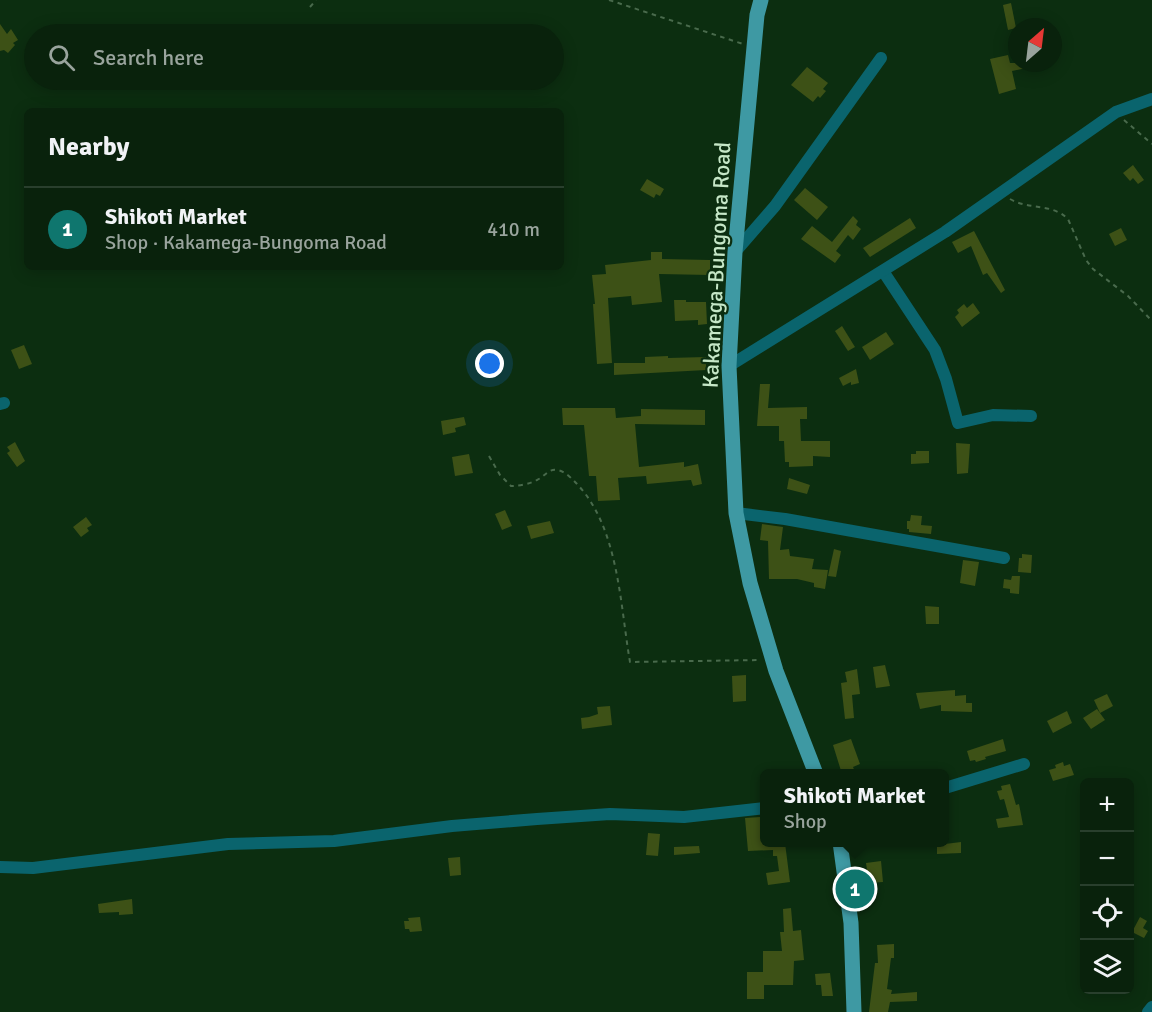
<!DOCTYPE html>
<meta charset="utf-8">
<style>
:root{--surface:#09220c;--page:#172f1a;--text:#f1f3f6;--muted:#99a49d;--line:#293f2d;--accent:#0f766e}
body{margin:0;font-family:Signika,sans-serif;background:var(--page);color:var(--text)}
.controls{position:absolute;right:18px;bottom:18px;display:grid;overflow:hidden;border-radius:9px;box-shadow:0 3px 15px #0003}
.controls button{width:54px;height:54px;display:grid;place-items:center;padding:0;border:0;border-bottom:2px solid var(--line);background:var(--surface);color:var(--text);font:30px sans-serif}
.compass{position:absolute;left:1008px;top:18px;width:54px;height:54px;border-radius:50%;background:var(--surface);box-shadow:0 3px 15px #0003;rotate:28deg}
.you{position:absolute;left:490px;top:364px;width:21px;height:21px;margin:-15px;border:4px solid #fff;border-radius:50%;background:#1a73e8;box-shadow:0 0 0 9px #1a73e833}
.badge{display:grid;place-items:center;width:39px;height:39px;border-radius:50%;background:var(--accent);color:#fff;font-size:20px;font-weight:700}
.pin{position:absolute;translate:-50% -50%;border:3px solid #fff;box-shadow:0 2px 6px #0006}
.popup{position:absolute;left:760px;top:769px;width:189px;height:78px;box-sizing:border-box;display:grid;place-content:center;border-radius:9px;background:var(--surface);filter:drop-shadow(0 2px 4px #0005);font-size:20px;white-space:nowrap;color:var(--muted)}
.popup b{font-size:22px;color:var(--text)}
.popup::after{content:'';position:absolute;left:50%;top:100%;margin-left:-12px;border:12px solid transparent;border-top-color:var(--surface)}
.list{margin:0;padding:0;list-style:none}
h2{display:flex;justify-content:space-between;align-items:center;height:78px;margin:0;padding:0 24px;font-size:26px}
h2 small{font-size:20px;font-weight:400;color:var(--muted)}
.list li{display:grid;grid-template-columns:39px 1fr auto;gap:18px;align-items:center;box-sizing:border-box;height:84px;padding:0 24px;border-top:2px solid var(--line)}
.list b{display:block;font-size:22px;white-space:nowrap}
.list p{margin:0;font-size:20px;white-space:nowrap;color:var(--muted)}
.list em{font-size:20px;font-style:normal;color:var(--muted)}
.icon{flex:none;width:33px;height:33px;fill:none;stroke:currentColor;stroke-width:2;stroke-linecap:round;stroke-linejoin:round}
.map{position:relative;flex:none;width:1152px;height:1012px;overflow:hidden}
.search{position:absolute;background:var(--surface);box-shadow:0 3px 15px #0003;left:24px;top:24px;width:540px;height:66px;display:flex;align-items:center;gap:15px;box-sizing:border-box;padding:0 21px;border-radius:33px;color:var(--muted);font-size:22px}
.panel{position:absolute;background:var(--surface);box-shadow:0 3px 15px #0003;left:24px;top:108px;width:540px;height:162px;border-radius:9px}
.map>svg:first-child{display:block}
.building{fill:#3d5116}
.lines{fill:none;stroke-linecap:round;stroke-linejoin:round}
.path{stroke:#496a4c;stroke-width:2;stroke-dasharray:4.5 4.5;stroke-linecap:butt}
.street{stroke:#0a646d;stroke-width:12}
.primary{stroke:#3e99a3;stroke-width:15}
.labels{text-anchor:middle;stroke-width:4.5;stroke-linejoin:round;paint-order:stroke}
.street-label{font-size:22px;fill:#c6e7c7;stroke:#0c2e10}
</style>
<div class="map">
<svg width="1152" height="1012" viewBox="0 0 1152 1012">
<rect width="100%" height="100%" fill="#0c2e10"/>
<!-- building -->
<g class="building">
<polygon points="1011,3 1016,28 1008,30 1003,5"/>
<polygon points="0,24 7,34 11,29 18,40 13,43 15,45 8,53 4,50 0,51"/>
<polygon points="1008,55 1010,63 1031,63 1031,67 1012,71 1016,89 999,94 990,59"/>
<polygon points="807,67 828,83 823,89 826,91 820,98 818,96 813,102 791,85"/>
<polygon points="1133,165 1144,180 1138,184 1133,178 1130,181 1123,173"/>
<polygon points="647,179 664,189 660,196 656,194 654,198 640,190"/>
<polygon points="805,188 828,207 817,220 794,200"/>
<polygon points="853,216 858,221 856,225 861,229 853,240 848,235 836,251 841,255 835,263 801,239 812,226 832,242"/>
<polygon points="910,218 916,228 870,257 863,248"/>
<polygon points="1121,228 1127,240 1115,246 1109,234"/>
<polygon points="974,231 1005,290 1001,293 987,273 983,275 971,246 958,253 952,242"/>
<polygon points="651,252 662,252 662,259 710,260 710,275 659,274 662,302 632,305 631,296 608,298 612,363 597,364 593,304 595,304 592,275 606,274 605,265 651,260"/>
<polygon points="674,300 686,300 686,302 706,302 707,324 698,325 698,320 675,321"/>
<polygon points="973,303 980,313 962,327 955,317 959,313 957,310 964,304 967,308"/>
<polygon points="842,326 855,347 848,351 835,331"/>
<polygon points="886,332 894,344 870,360 862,347"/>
<polygon points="24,345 32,364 19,369 11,350"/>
<polygon points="668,356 668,358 706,357 706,370 614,375 614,363 645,363 645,357"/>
<polygon points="856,369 859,383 851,385 851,382 843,386 839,378"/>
<polygon points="760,384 770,384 768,408 807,407 807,419 800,419 801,441 830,441 830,457 813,456 813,466 789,467 789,462 785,462 784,441 779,441 779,426 757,426"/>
<polygon points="562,408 615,408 616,418 641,416 641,409 705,410 705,425 635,424 639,467 684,462 684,467 698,464 702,484 693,486 691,480 647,484 646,476 618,478 620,500 598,501 596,476 589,476 584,425 563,425"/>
<polygon points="464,417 466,425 455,428 456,432 443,435 441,421"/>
<polygon points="15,442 25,461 17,467 7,453 10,451 7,447"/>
<polygon points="956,443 970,444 968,473 957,474"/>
<polygon points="916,451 929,451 929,463 911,464 911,454 916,454"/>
<polygon points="469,454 473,473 455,476 452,457"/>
<polygon points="789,478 810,485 807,494 787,489"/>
<polygon points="505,510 512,526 502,530 495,514"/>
<polygon points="911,515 922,516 921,525 932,526 931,534 909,532 909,529 907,529 907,521 910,521"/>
<polygon points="86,517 92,525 87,528 89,531 81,537 73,527"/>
<polygon points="550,521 554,533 531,539 527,526"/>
<polygon points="762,524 783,527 780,550 789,549 790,556 814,559 812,569 828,570 825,589 814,587 814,583 797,579 769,579 768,541 760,540"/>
<polygon points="834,549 841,551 836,577 828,576"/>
<polygon points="1022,554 1032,555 1031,573 1018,572 1019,558 1022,558"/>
<polygon points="963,560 979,562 975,586 960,583"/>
<polygon points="1012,576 1020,576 1019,594 1010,593 1010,589 1003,588 1004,579 1011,580"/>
<polygon points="925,606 939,607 939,624 926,624"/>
<polygon points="885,665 890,686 876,688 873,667"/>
<polygon points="857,669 860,694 852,695 854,718 845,719 841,683 847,682 845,672"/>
<polygon points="746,675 746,701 733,702 732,676"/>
<polygon points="955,690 955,696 966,695 966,703 972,703 972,712 941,711 941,705 920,709 916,693"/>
<polygon points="1107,694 1113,706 1100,713 1094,700"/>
<polygon points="610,706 612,725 582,729 581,718 589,717 598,714 597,707"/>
<polygon points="1097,709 1105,720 1091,729 1083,718"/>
<polygon points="1067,711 1072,723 1053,733 1047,721"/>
<polygon points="851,739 860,764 853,767 856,774 842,774 833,745"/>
<polygon points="1003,739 1006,751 985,757 986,759 976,762 975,760 970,761 967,751"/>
<polygon points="1063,762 1064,766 1070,764 1074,775 1053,781 1049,770 1056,768 1055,765"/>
<polygon points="1010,784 1016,805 1019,804 1023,825 998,828 996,819 1009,817 1004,799 1000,800 997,791 1002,790 1001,786"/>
<polygon points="760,817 762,843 785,843 790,882 768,885 766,873 779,871 777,856 773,856 773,850 748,851 745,818"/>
<polygon points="648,833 660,834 658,856 646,855"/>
<polygon points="961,842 961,853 937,854 937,845"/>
<polygon points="699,846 700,853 674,855 674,847"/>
<polygon points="460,857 461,875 450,876 448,858"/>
<polygon points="881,861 883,882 869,883 866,863"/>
<polygon points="132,899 133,914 119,915 119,912 99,913 98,904"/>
<polygon points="791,908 793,931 801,930 804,960 794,961 793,985 764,985 764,999 747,999 747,972 763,972 763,951 782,951 780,932 784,932 783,909"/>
<polygon points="420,917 422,931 410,932 409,929 405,929 404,921 409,921 408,918"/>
<polygon points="1140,917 1147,921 1143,928 1148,931 1144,938 1132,932"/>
<polygon points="894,944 894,958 891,958 887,989 892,990 891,994 917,992 917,1001 890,1002 888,1012 869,1012 875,963 878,963 877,945"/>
<polygon points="830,973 833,996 822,996 821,985 816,985 815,974"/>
</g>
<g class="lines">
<!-- path -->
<g class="path">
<polyline points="609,0 743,44"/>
<polyline points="310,7 316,0"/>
<polyline points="1124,120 1152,144"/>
<path d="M1010,199C1029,210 1052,203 1068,219L1086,260L1093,269L1128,296L1152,321"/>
<path d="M489,456L500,475L511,486C519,486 530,484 537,480C544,477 549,468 557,470C565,471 571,478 576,483C619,527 620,605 630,662L761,660"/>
</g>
<!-- street -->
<g class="street">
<polyline points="735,252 775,206 881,58"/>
<polyline points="883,271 935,350 946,379 958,423 993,415 1031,416"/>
<polyline points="729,366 945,232 1116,112 1152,99"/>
<polyline points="0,404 4,403"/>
<polyline points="736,513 785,519 1004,558"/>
<polyline points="945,788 1024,764"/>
<polyline points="0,867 33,868 228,844 334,841 452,826 537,819 610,814 684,817 765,808"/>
<polyline points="1148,1012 1152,1007"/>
</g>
<!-- primary -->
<g class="primary">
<polyline points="761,0 757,15 735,252 729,366 736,513 750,583 776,671 816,774"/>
<polyline points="840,842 851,923 854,1012"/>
</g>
</g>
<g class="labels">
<!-- street labels -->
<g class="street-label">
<text transform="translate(716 265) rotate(-87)" y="8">Kakamega-Bungoma Road</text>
</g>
</g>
</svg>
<div class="controls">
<button>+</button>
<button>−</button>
<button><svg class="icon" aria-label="locate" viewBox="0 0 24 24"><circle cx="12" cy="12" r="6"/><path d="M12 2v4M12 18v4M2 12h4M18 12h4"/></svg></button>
<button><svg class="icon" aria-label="layers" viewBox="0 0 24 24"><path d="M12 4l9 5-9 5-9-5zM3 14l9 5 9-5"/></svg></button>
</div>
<svg class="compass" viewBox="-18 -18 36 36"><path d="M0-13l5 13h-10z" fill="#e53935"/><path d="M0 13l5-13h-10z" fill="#99a49d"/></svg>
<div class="you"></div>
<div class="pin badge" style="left:855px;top:889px">1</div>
<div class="popup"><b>Shikoti Market</b>Shop</div>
<div class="search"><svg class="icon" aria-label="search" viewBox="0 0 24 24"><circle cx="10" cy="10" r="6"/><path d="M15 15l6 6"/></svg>Search here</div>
<section class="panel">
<h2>Nearby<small></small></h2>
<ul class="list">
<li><span class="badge">1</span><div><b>Shikoti Market</b><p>Shop · Kakamega-Bungoma Road</p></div><em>410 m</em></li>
</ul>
</section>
</div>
